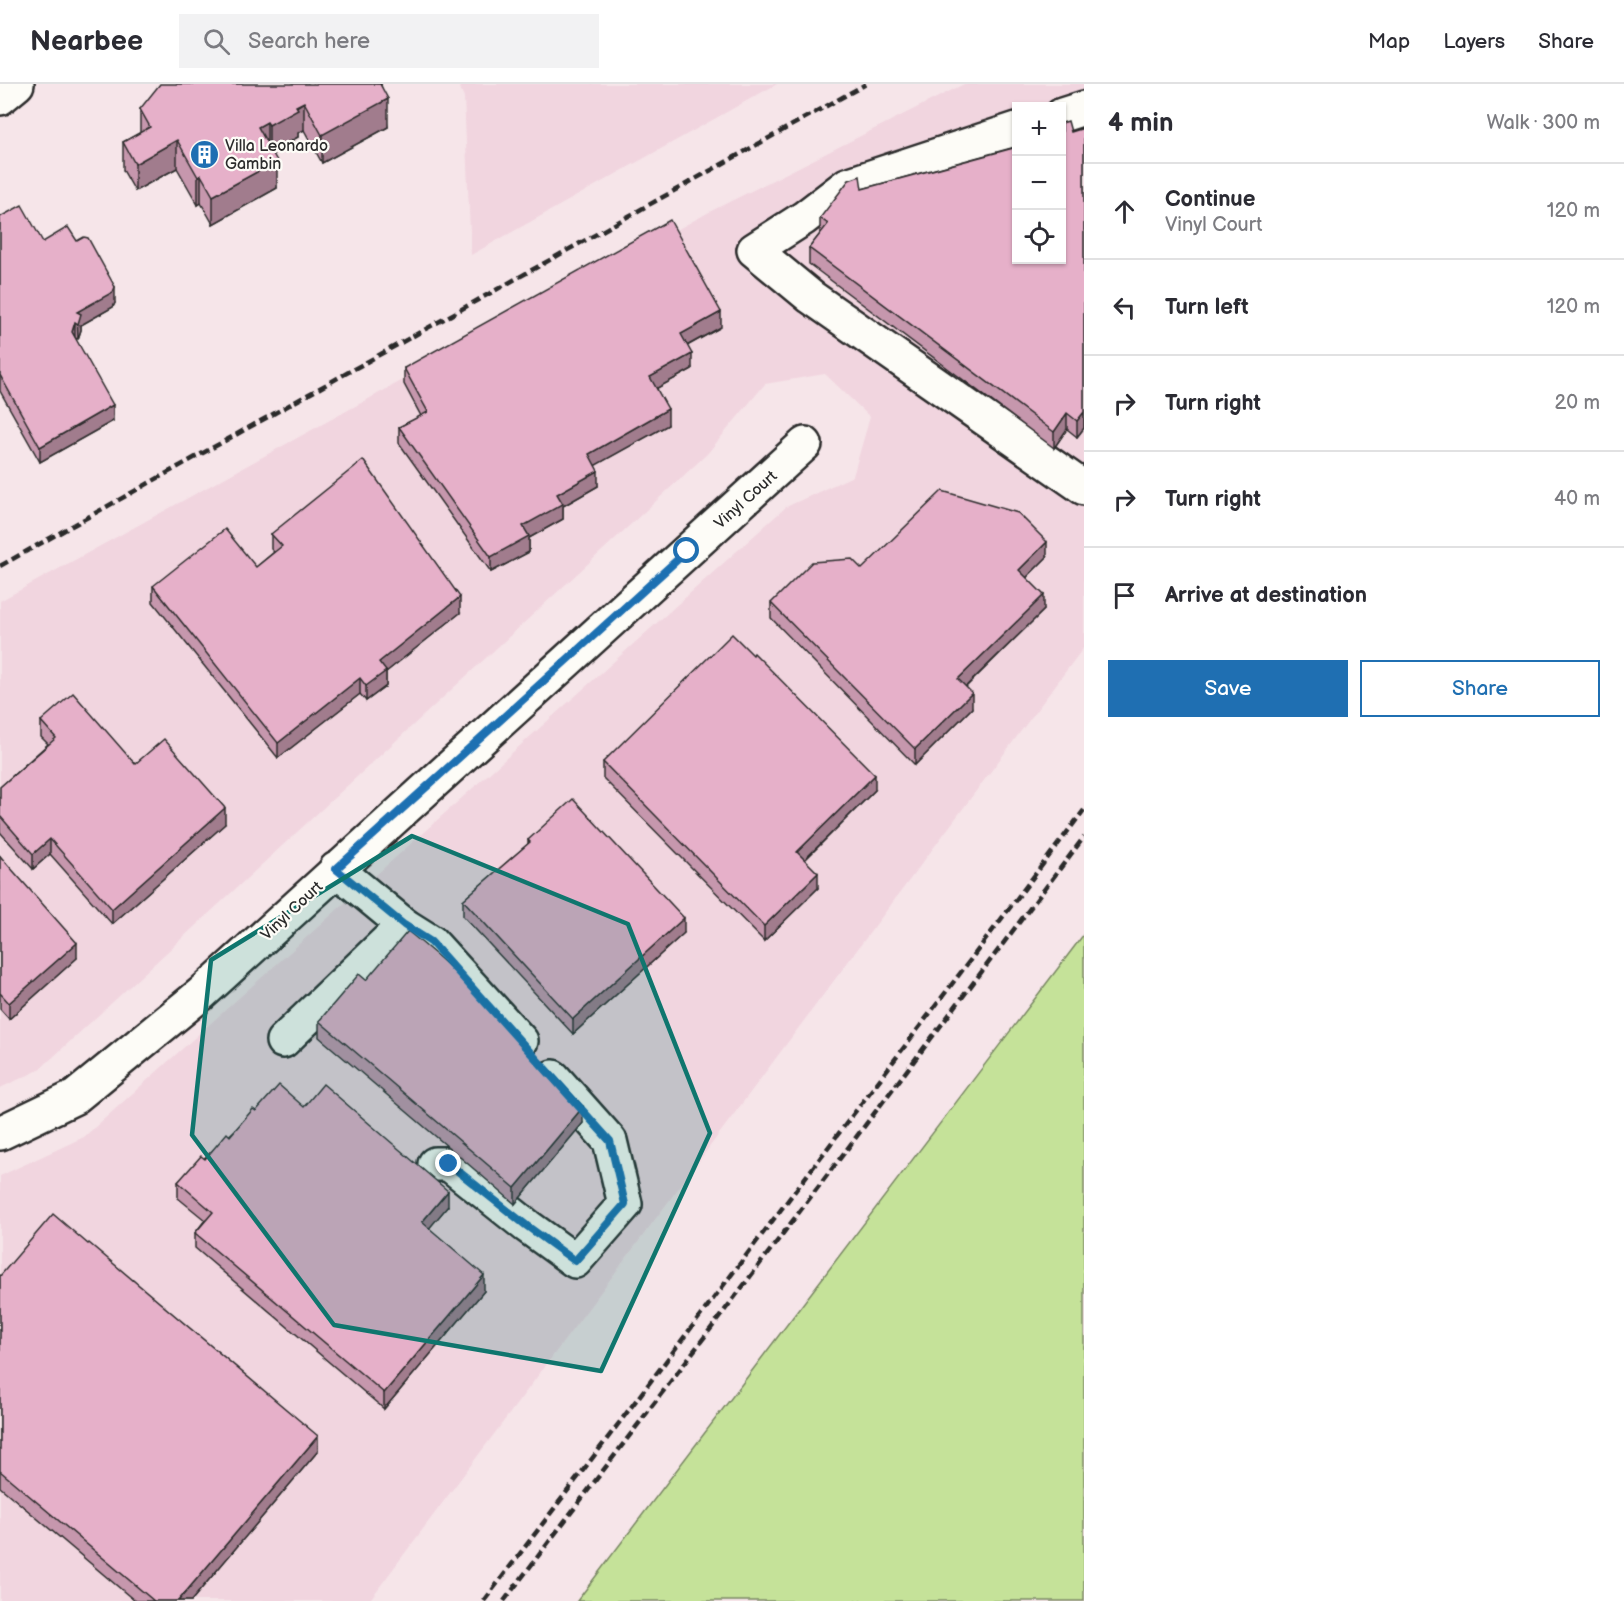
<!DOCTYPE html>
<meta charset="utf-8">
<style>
:root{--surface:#fff;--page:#f2f2f3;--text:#2b2b33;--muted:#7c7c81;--line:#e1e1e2;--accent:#1f6fb2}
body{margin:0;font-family:"Balsamiq Sans",sans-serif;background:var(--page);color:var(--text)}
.controls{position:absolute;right:18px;top:18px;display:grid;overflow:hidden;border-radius:0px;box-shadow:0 2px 4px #0004}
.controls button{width:54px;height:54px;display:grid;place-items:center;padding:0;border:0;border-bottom:2px solid var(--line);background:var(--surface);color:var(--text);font:30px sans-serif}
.stop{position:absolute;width:18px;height:18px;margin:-14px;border:4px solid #1f6fb2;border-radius:50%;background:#fff}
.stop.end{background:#1f6fb2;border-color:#fff;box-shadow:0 2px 6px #0008}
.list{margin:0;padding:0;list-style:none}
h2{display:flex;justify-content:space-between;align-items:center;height:78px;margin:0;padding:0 24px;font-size:26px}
h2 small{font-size:20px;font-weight:400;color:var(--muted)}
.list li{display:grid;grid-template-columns:39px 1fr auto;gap:18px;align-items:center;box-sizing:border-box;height:96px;padding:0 24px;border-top:2px solid var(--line)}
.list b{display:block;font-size:22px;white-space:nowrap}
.list p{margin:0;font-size:20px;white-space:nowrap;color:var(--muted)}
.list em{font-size:20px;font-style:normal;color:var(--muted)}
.actions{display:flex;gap:12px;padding:18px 24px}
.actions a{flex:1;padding:14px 0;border:2px solid var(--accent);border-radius:0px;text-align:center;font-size:21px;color:var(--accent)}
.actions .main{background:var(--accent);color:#fff}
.icon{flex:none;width:33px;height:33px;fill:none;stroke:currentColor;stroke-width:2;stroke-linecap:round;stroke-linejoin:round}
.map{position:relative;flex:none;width:1084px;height:1517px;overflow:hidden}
header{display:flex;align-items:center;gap:36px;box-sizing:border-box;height:84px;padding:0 30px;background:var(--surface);border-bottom:2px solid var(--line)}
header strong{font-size:28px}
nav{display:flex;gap:33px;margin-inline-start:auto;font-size:21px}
.search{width:420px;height:54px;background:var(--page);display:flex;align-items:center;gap:15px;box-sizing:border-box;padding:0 21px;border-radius:0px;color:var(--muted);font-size:22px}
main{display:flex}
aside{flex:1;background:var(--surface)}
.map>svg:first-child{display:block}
.built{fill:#f1d5df;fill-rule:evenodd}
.green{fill:#c5e299;stroke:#788662;stroke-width:1.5}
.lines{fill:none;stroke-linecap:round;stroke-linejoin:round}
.minor-casing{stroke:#2b2b2b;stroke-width:38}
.minor{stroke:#fdfcf7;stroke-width:33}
.rail{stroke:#2b2b2b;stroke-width:4.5;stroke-dasharray:9 4.5;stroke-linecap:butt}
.wall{fill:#c697ad;stroke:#2b2b2b;stroke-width:1.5}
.shaded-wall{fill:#a17b8d;stroke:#2b2b2b;stroke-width:1.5}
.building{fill:#e6b0c9;stroke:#2b2b2b;stroke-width:1.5}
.route{stroke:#1f6fb2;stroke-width:8}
.marked{fill:#0f766e;fill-opacity:0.2;stroke:#0f766e;stroke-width:4.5;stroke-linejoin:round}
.labels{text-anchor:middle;stroke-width:4.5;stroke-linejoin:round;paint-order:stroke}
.poi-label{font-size:16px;fill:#2b2b2b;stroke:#fdfcf7;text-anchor:start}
.street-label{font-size:16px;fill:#2b2b2b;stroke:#fdfcf7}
</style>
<header>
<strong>Nearbee</strong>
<div class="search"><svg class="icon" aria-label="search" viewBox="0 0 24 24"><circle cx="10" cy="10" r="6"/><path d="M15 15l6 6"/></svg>Search here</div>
<nav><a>Map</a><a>Layers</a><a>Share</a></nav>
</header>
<main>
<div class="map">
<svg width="1084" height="1517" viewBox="0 0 1084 1517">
<rect width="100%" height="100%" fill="#f6e5e9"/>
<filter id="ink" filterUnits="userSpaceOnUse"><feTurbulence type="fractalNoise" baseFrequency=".0167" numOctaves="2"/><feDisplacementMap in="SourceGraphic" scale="12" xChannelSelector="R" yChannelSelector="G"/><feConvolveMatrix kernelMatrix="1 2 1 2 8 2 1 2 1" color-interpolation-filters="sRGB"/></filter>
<g filter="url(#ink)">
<!-- built -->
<g class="built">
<polygon points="458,0 777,0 471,171 464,13"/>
<path d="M964,0H1084V563L369,1517H0V1092L84,1053L786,423L853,392L870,333L825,290L765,300L707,370L39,986L0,1004V517L713,126ZM1017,22H1062V176H1017Z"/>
</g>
<!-- green -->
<polygon class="green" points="1084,850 1084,1517 577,1517"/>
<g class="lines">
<defs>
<g id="minor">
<polyline points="0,14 17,0"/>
<polyline points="1062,31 1084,24"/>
<polyline points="1017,45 847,101 804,134 754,166 811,213 1084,404"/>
<polyline points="404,841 431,858 521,957"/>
<polyline points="283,957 404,841 336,785"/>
<polyline points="0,1049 75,1013 201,910 805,360"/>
<polyline points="435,1080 449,1080 527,1142 575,1177 625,1120 610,1057 553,993"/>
</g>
</defs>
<!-- minor casing -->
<use href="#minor" class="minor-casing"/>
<!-- minor -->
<use href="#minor" class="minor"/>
<!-- rail -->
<g class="rail">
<polyline points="0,482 866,0"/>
<polyline points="484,1517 1084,726"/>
<polyline points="504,1517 1084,753"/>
</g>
</g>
<!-- wall -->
<g class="wall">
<polygon points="381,0 388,43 322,79 304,46 298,49 298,53 272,67 277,104 213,140 201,119 198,121 177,84 135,107 123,86 123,58 140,49 140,25"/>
<polygon points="1084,44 1084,344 1077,353 1067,345 1054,364 809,180 809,164 820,150 820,134 862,105"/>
<polygon points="0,133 43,158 115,219 113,223 81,241 81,246 78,255 75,254 113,337 40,378 0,307"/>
<polygon points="721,243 687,262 692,285 657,304 668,341 595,381 598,402 563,422 563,435 529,454 529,468 491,488 399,359 399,343 421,332 404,300 404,284"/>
<polygon points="271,450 460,529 386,588 386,602 366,617 360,610 278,674 153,518 153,502 256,483 274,468 271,465"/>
<polygon points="1047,473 1027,493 1044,526 966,603 972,624 915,681 771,534 771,519 862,485"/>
<polygon points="41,637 225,740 112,840 50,770 33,785 0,748 0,703 48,660 41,653"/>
<polygon points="603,678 875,706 805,776 818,804 764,857 603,694"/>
<polygon points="528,756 684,849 573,950 463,832 463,816 528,760"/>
<polygon points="0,772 77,874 9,935 0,925"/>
<polygon points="366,896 583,1039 515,1120 319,953 319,937"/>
<polygon points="304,1023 448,1122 429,1144 484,1207 384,1325 195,1164 195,1149 205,1136 178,1114 178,1098 256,1027"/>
<polygon points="0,1192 318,1367 191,1517 135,1517 0,1403"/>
</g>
<!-- shaded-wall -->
<g class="shaded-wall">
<polygon points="377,0 381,0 381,19 388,15 388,43 322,79 322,51"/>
<polygon points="304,18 304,46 298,49 298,53 269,69 269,41"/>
<polygon points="267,38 267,66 258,43"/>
<polygon points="177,56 177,84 135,107 135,80"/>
<polygon points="277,77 277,104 213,140 213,112"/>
<polygon points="201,91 201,119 198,121 198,93"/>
<polygon points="115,203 115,219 113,223 81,241 81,246 78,255 77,228"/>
<polygon points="721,228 721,243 681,265 681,250"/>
<polygon points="75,238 75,254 72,248"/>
<polygon points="692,270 692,285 650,308 650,293"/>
<polygon points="113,321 113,337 40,378 40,363"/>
<polygon points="668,325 668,341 589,385 589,370"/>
<polygon points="1084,328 1084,344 1077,353 1077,337"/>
<polygon points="1067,329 1067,345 1054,364 1054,348"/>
<polygon points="598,387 598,402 563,422 563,435 529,454 529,468 491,488 491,473 523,442 557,410"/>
<polygon points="1047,458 1047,473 1019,501 1019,486"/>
<polygon points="1044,511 1044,526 958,610 958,595"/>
<polygon points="460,513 460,529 386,588 386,602 366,617 366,602 379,578"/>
<polygon points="360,594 360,610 278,674 278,659"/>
<polygon points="972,609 972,624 915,681 915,665"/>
<polygon points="875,691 875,706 797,783 797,768"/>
<polygon points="225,724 225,740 112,840 112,825"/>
<polygon points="50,755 50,770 33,785 33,770"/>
<polygon points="818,789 818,804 764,857 764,842"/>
<polygon points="684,834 684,849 573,950 573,935"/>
<polygon points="77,859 77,874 9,935 9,919"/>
<polygon points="583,1023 583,1039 515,1120 515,1104"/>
<polygon points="448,1107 448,1122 422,1153 422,1138"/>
<polygon points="484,1191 484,1207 384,1325 384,1309"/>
<polygon points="318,1352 318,1367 191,1517 178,1517"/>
</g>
<!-- building -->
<g class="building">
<polygon points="160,0 380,0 388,15 322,51 304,18 296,22 298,25 269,41 267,38 258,43 277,77 213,112 201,91 198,93 177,56 135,80 123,58 150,43 140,25"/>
<polygon points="1068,37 1071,48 1084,44 1084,328 1077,337 1067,329 1054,348 809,164 828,140 820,134 849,96 860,92 862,105 1017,63 1017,176 1062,176 1062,39"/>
<polygon points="22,121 43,158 68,143 77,157 84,153 88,154 115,203 113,208 77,228 81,230 78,240 75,238 72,248 113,321 40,363 0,291 0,133"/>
<polygon points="670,136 721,228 681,250 692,270 650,293 668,325 589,370 598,387 557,410 563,420 523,442 529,452 491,473 399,343 428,328 404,284"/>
<polygon points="363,376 460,513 379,578 386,587 366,602 360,594 278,659 153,502 225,445 256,483 282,462 271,450"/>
<polygon points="942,407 1018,429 1047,458 1019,486 1044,511 958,595 972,609 915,665 771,519 812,478 852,475 862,485"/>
<polygon points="732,550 753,571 754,569 875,691 797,768 818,789 764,842 603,678"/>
<polygon points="73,609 135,680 164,655 225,724 112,825 50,755 33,770 0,732 0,703 56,654 41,637"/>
<polygon points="573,715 684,834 573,935 463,816 530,758 528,756"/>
<polygon points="0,772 77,859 9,919 0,909"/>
<polygon points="408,847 460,891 583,1023 515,1104 319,937 359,890 366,896"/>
<polygon points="323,1000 448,1107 422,1138 484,1191 384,1309 195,1149 213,1128 178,1098 201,1072 205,1075 227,1049 230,1052 253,1025 256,1027 279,1001 304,1023"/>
<polygon points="53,1130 88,1160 89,1159 318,1352 178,1517 154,1517 0,1387 0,1192"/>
</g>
</g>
<g class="lines" filter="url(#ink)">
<!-- route -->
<polyline class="route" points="449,1080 527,1142 575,1177 625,1120 610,1057 431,858 404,841 336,785 687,467"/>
</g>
<!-- marked area -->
<path class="marked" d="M412,752L628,840L710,1049L601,1287L334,1241L192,1051L211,876Z"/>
<!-- icons -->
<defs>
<symbol id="building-disc" viewBox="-11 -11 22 22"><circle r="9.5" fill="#1f6fb2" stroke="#fdfcf7"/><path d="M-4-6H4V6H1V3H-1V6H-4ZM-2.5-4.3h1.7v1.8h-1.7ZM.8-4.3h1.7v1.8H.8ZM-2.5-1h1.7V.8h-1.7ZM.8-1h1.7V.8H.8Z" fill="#fff"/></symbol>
</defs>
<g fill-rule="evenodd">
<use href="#building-disc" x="188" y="54" width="33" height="33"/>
</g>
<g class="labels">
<!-- poi labels -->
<g class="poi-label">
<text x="225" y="67">Villa Leonardo<tspan x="225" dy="18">Gambin</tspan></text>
</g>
<!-- street labels -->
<g class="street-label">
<text transform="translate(745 415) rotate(-42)" y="6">Vinyl Court</text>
<text transform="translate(291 826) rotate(-43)" y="6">Vinyl Court</text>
</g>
</g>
</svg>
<div class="controls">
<button>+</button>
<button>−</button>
<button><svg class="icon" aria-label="locate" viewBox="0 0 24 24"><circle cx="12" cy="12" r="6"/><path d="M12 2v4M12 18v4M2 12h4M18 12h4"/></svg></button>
</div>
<div class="stop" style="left:687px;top:467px"></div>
<div class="stop end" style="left:449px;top:1080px"></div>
</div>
<aside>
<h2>4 min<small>Walk · 300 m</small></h2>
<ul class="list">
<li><svg class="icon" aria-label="ahead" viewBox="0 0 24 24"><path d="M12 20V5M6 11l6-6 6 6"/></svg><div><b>Continue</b><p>Vinyl Court</p></div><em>120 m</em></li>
<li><svg class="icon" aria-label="left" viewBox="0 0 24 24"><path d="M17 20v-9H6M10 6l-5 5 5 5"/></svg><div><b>Turn left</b></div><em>120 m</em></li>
<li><svg class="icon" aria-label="right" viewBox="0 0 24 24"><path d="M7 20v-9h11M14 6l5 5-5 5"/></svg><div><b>Turn right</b></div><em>20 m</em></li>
<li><svg class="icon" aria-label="right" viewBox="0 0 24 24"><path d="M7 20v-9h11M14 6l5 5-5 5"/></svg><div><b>Turn right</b></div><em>40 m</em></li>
<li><svg class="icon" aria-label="arrive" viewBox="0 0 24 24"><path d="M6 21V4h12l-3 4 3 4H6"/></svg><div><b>Arrive at destination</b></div></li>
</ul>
<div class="actions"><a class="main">Save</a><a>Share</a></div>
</aside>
</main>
